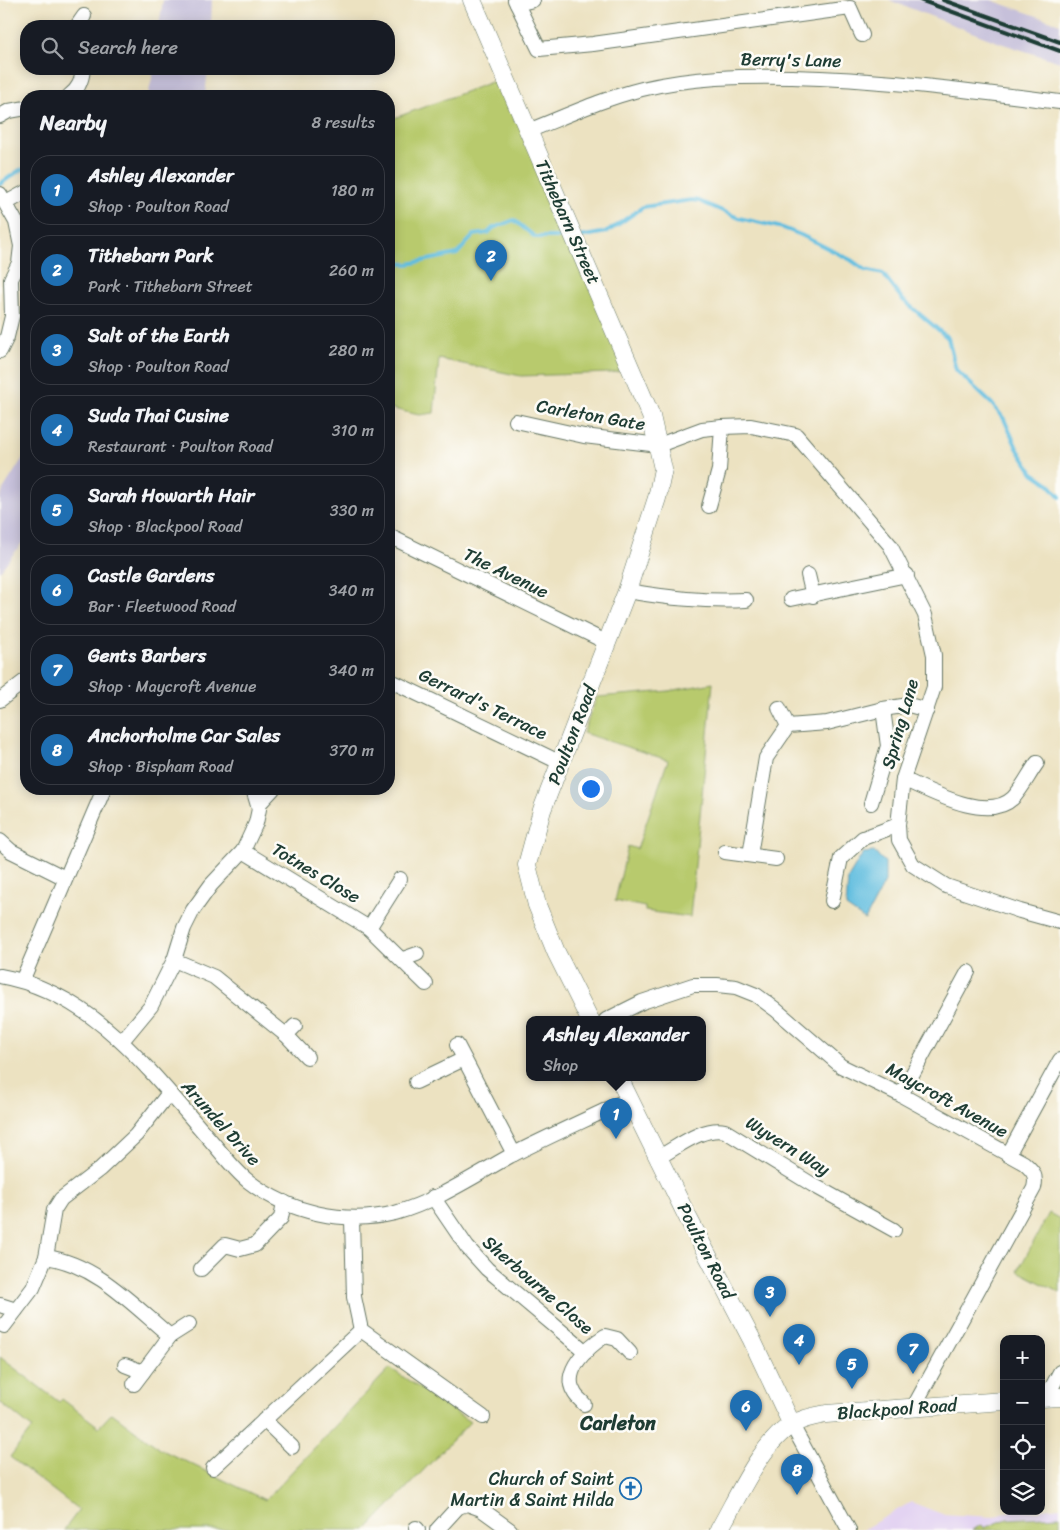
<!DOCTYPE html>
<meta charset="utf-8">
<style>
:root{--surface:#171b24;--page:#242831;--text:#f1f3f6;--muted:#9ea1a6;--line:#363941;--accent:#1f6fb2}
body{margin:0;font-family:Sriracha,sans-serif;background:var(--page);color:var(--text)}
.controls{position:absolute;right:15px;bottom:15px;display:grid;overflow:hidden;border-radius:10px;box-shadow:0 2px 12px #0003}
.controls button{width:45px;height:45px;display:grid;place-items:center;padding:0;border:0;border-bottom:1px solid var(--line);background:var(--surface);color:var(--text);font:25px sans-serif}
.you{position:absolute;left:590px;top:788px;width:18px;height:18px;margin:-12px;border:4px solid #fff;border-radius:50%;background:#1a73e8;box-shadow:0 0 0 8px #1a73e833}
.badge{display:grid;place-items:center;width:32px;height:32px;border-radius:50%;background:var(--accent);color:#fff;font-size:16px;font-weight:700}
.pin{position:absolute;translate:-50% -41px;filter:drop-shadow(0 1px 2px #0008)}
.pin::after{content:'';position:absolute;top:26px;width:18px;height:15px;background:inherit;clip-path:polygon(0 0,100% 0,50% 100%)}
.popup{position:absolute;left:526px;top:1016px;width:180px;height:65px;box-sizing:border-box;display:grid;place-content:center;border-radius:10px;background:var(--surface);filter:drop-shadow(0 1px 4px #0005);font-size:16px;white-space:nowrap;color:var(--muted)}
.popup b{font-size:19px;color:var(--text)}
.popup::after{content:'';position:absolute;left:50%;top:100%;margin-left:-10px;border:10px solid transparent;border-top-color:var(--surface)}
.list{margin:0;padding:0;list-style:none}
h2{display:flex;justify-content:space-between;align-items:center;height:65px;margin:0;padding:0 20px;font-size:21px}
h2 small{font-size:16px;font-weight:400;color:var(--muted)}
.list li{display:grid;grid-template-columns:32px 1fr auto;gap:15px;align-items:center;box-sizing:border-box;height:70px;margin:0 10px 10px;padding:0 10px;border:1px solid var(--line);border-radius:20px}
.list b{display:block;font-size:19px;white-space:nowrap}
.list p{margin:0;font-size:16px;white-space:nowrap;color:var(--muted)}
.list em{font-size:16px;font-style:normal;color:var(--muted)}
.icon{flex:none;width:28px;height:28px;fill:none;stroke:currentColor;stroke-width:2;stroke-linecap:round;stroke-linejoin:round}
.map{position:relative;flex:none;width:1060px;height:1530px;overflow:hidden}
.search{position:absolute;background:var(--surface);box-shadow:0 2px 12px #0003;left:20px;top:20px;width:375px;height:55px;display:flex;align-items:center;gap:12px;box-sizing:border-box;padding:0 18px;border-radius:20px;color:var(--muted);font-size:19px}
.panel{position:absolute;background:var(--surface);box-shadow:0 2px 12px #0003;left:20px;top:90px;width:375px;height:705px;border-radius:20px}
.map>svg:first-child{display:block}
.built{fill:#e3d3f2}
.industrial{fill:#c6c0da}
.green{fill:#b8ca6d;stroke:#6c8450}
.water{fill:#61bddf;stroke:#407d8a}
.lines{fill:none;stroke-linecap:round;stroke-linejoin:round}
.stream{stroke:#61bddf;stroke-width:4}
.minor-casing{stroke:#677765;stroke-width:16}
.major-casing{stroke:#677765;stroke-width:19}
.minor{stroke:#fff;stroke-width:14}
.major{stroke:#fff;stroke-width:18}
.rail{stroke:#1f3d34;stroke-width:4}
.labels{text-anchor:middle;stroke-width:5;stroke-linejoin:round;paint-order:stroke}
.street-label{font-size:18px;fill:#1f3d34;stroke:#fdfcf7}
.poi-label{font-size:18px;fill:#1f3d34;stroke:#fdfcf7;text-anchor:end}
.quarter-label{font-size:20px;font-weight:bold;fill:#1f3d34;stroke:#fdfcf7}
</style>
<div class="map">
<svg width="1060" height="1530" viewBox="0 0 1060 1530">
<rect width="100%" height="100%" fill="#fdfcf7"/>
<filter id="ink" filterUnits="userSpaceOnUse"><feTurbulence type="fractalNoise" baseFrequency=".02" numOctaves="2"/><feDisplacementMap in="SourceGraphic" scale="10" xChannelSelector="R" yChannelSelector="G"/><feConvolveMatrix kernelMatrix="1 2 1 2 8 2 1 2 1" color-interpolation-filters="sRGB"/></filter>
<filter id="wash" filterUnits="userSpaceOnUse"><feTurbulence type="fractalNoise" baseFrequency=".0096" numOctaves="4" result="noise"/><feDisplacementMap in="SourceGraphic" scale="20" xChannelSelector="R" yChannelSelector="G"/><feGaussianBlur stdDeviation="1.12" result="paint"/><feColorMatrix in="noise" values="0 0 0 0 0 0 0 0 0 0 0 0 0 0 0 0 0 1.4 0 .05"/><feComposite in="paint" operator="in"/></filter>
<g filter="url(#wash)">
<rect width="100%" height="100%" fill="#ece2c1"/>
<!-- built -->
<polygon class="built" points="911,1502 942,1514 994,1517 1010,1511 1041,1511 1041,1509 1060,1507 1060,1530 862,1530"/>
<!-- industrial -->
<g class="industrial">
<polygon points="163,0 212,0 211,26 159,26"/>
<polygon points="889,0 991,0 1060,24 1060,62 1000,43"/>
<polygon points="154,69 208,69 205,96 148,96"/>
<polygon points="26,453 26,538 0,571 0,498 4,488"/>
</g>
<!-- green -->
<g class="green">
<polygon points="505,77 632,369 611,373 521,376 439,359 434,413 419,415 389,408 389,120"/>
<polygon points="713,683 690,917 645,911 645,907 615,901 628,846 637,849 668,760 583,733 597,697 669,691"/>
<polygon points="1049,1213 1060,1219 1060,1293 1018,1271"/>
<polygon points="0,1357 59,1402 62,1399 99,1427 112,1413 160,1449 265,1500 390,1368 470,1422 366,1530 64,1530 79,1510 10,1457 32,1428 0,1402"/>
<polygon points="1060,1516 1060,1530 972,1530 982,1525 984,1528 1007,1519"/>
</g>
<!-- water -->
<polygon class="water" points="874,852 885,862 885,882 865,920 846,907 848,878 863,853"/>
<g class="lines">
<!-- stream -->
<g class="stream">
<polyline points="0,184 20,170 26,169"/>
<polyline points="579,237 607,232 643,207 692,200 699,201 739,218 783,228 801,235 851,260 865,270 883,274 903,300 948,338 956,370 992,404 1004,419 1017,448 1033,473 1048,483 1060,497"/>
<polyline points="389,263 408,264 457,254 474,235 488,233 493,228 514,220 535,237 569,237"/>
</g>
</g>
</g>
<g filter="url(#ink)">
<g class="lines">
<defs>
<g id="minor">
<polyline points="515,0 539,49 593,44 850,8 862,35"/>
<polyline points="517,4 533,0"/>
<polyline points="77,26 84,16"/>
<path d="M69,96C79,89 82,80 83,69"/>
<polyline points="0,116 9,111 26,108"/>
<path d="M528,131C566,116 602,99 642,89C691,77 742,76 792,77C882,79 971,91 1060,102"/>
<polyline points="0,194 16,222 21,246 19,263 11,279 12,316 7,337 0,351"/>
<polyline points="6,203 26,192"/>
<polyline points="516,421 584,436 659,445 702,429 722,427 751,426 796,435 890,545 925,615 934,655 934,687 903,779 898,825 899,840 913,865 946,886 1020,911 1060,922"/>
<polyline points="709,506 719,470 722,427"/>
<polyline points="389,536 608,643"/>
<polyline points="808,575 813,596"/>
<path d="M627,591C669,598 704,602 746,600"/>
<polyline points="791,599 907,575"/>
<polyline points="389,680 561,763"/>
<polyline points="0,700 26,680"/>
<polyline points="779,708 788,726"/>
<path d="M903,779C930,791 987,823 1013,798C1022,789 1029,774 1037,763"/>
<polyline points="871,803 888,746 883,709"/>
<polyline points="259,804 273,789"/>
<polyline points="0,841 11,851 65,878"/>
<polyline points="243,851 369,928 426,984"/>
<polyline points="725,852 776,859"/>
<polyline points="750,855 766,758 788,726 827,723 883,709 909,705 927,710"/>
<polyline points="832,901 841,858 863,838 898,825"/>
<polyline points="369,928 400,879"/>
<polyline points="403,959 417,954"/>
<polyline points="174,960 214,977 286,1035 307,1057"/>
<path d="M0,976C91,992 148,1068 205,1134C219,1149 232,1168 248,1181C289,1213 345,1225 395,1213C435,1202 474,1176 510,1156C549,1136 590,1118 629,1099"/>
<polyline points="22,981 104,789"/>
<path d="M606,1020L642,1002L693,985H717L736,987L756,995L775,1009L841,1066L901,1095L1024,1163C1033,1171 1037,1175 1034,1188L913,1408"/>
<polyline points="286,1035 295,1026"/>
<polyline points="122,1041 151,1006 174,960 184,928 193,910 211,885 243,851 256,823 259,809 253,789"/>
<polyline points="457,1045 514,1154"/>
<polyline points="416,1082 464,1059"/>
<polyline points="901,1095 968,972"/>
<polyline points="1008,1155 1060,1060"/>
<path d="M659,1157C678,1147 703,1126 725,1131L813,1185L894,1230"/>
<polyline points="433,1197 467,1247 487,1269 586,1352"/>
<polyline points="352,1219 354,1297 361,1330 483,1417"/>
<path d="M46,1257C96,1264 133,1305 170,1336"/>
<polyline points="201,1269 225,1245 240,1249 255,1245 281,1218 284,1202"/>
<polyline points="0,1305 16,1310"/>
<polyline points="4,1326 33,1288 46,1257 54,1210 61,1199 100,1169 136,1135 169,1093"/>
<polyline points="125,1365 143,1372"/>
<polyline points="134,1384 170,1336 189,1324"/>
<polyline points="1046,1398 1060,1372"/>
<path d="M584,1404C581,1400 576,1397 574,1392C561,1371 589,1346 605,1336L617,1339L630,1353"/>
<polyline points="264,1420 292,1447"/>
<polyline points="792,1425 849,1530"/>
<polyline points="213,1468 361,1330"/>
<polyline points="416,1528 418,1530"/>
<polyline points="437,1530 458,1507 467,1504 481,1509 510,1530"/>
</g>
<g id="major">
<polyline points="472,0 651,416 663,469 657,498 627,591 542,810 527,865 537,905 556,952 590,1020"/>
<polyline points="619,1078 686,1214 751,1338 792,1425"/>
<polyline points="1041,1398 1060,1397"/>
<path d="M719,1530C737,1499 761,1442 793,1424C803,1418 815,1416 826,1414L1004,1401"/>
</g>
</defs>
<!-- minor casing -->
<use href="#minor" class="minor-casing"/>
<!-- major casing -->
<use href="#major" class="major-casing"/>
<!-- minor -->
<use href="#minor" class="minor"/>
<!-- major -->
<use href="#major" class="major"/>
<!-- rail -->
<g class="rail">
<polyline points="920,0 1060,51"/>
<polyline points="943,0 1060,42"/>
</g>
</g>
</g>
<!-- icons -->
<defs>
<symbol id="church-ring" viewBox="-11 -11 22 22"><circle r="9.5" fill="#fdfcf7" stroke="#1f6fb2" stroke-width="1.5"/><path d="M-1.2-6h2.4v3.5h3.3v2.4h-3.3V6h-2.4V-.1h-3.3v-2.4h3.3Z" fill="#1f6fb2"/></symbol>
</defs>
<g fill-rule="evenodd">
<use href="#church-ring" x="618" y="1476" width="25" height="25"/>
</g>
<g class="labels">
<!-- street labels -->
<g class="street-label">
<text transform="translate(791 60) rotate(1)" y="6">Berry's Lane</text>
<text transform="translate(568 222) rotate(66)" y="6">Tithebarn Street</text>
<text transform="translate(591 415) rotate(10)" y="6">Carleton Gate</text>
<text transform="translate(506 573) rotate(26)" y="6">The Avenue</text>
<text transform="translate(483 704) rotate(26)" y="6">Gerrard's Terrace</text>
<text transform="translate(900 724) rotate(-74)" y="6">Spring Lane</text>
<text transform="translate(572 735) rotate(-69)" y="6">Poulton Road</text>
<text transform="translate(316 873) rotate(31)" y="6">Totnes Close</text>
<text transform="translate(947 1100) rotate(29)" y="6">Maycroft Avenue</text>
<text transform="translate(221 1123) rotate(48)" y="6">Arundel Drive</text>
<text transform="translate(788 1146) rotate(32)" y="6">Wyvern Way</text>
<text transform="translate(706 1251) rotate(63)" y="6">Poulton Road</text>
<text transform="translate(538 1285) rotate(41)" y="6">Sherbourne Close</text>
<text transform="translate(897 1409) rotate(-4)" y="6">Blackpool Road</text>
</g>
<!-- poi labels -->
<g class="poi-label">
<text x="614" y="1485">Church of Saint<tspan x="614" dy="21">Martin &amp; Saint Hilda</tspan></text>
</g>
<!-- quarter labels -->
<g class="quarter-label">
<text x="618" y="1430">Carleton</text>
</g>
</g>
</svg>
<div class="controls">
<button>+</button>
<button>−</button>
<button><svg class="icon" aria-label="locate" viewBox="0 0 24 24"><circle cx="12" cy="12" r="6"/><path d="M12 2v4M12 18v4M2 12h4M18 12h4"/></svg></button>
<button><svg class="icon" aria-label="layers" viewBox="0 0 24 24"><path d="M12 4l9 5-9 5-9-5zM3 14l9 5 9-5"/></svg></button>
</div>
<div class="you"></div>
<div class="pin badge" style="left:616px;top:1139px">1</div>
<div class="popup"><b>Ashley Alexander</b>Shop</div>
<div class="pin badge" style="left:491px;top:281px">2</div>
<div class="pin badge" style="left:770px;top:1317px">3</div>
<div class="pin badge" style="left:799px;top:1365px">4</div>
<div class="pin badge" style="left:852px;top:1389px">5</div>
<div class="pin badge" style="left:746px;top:1431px">6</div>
<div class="pin badge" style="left:913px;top:1374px">7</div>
<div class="pin badge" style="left:797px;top:1495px">8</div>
<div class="search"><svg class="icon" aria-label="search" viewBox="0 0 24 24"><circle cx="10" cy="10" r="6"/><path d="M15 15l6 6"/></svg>Search here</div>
<section class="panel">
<h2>Nearby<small>8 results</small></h2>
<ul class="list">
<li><span class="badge">1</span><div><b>Ashley Alexander</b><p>Shop · Poulton Road</p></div><em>180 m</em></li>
<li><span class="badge">2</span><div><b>Tithebarn Park</b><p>Park · Tithebarn Street</p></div><em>260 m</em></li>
<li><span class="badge">3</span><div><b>Salt of the Earth</b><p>Shop · Poulton Road</p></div><em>280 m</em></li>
<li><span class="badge">4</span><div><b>Suda Thai Cusine</b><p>Restaurant · Poulton Road</p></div><em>310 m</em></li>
<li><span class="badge">5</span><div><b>Sarah Howarth Hair</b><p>Shop · Blackpool Road</p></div><em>330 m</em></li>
<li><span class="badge">6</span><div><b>Castle Gardens</b><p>Bar · Fleetwood Road</p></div><em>340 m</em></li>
<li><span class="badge">7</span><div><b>Gents Barbers</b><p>Shop · Maycroft Avenue</p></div><em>340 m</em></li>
<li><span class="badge">8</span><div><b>Anchorholme Car Sales</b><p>Shop · Bispham Road</p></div><em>370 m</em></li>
</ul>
</section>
</div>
